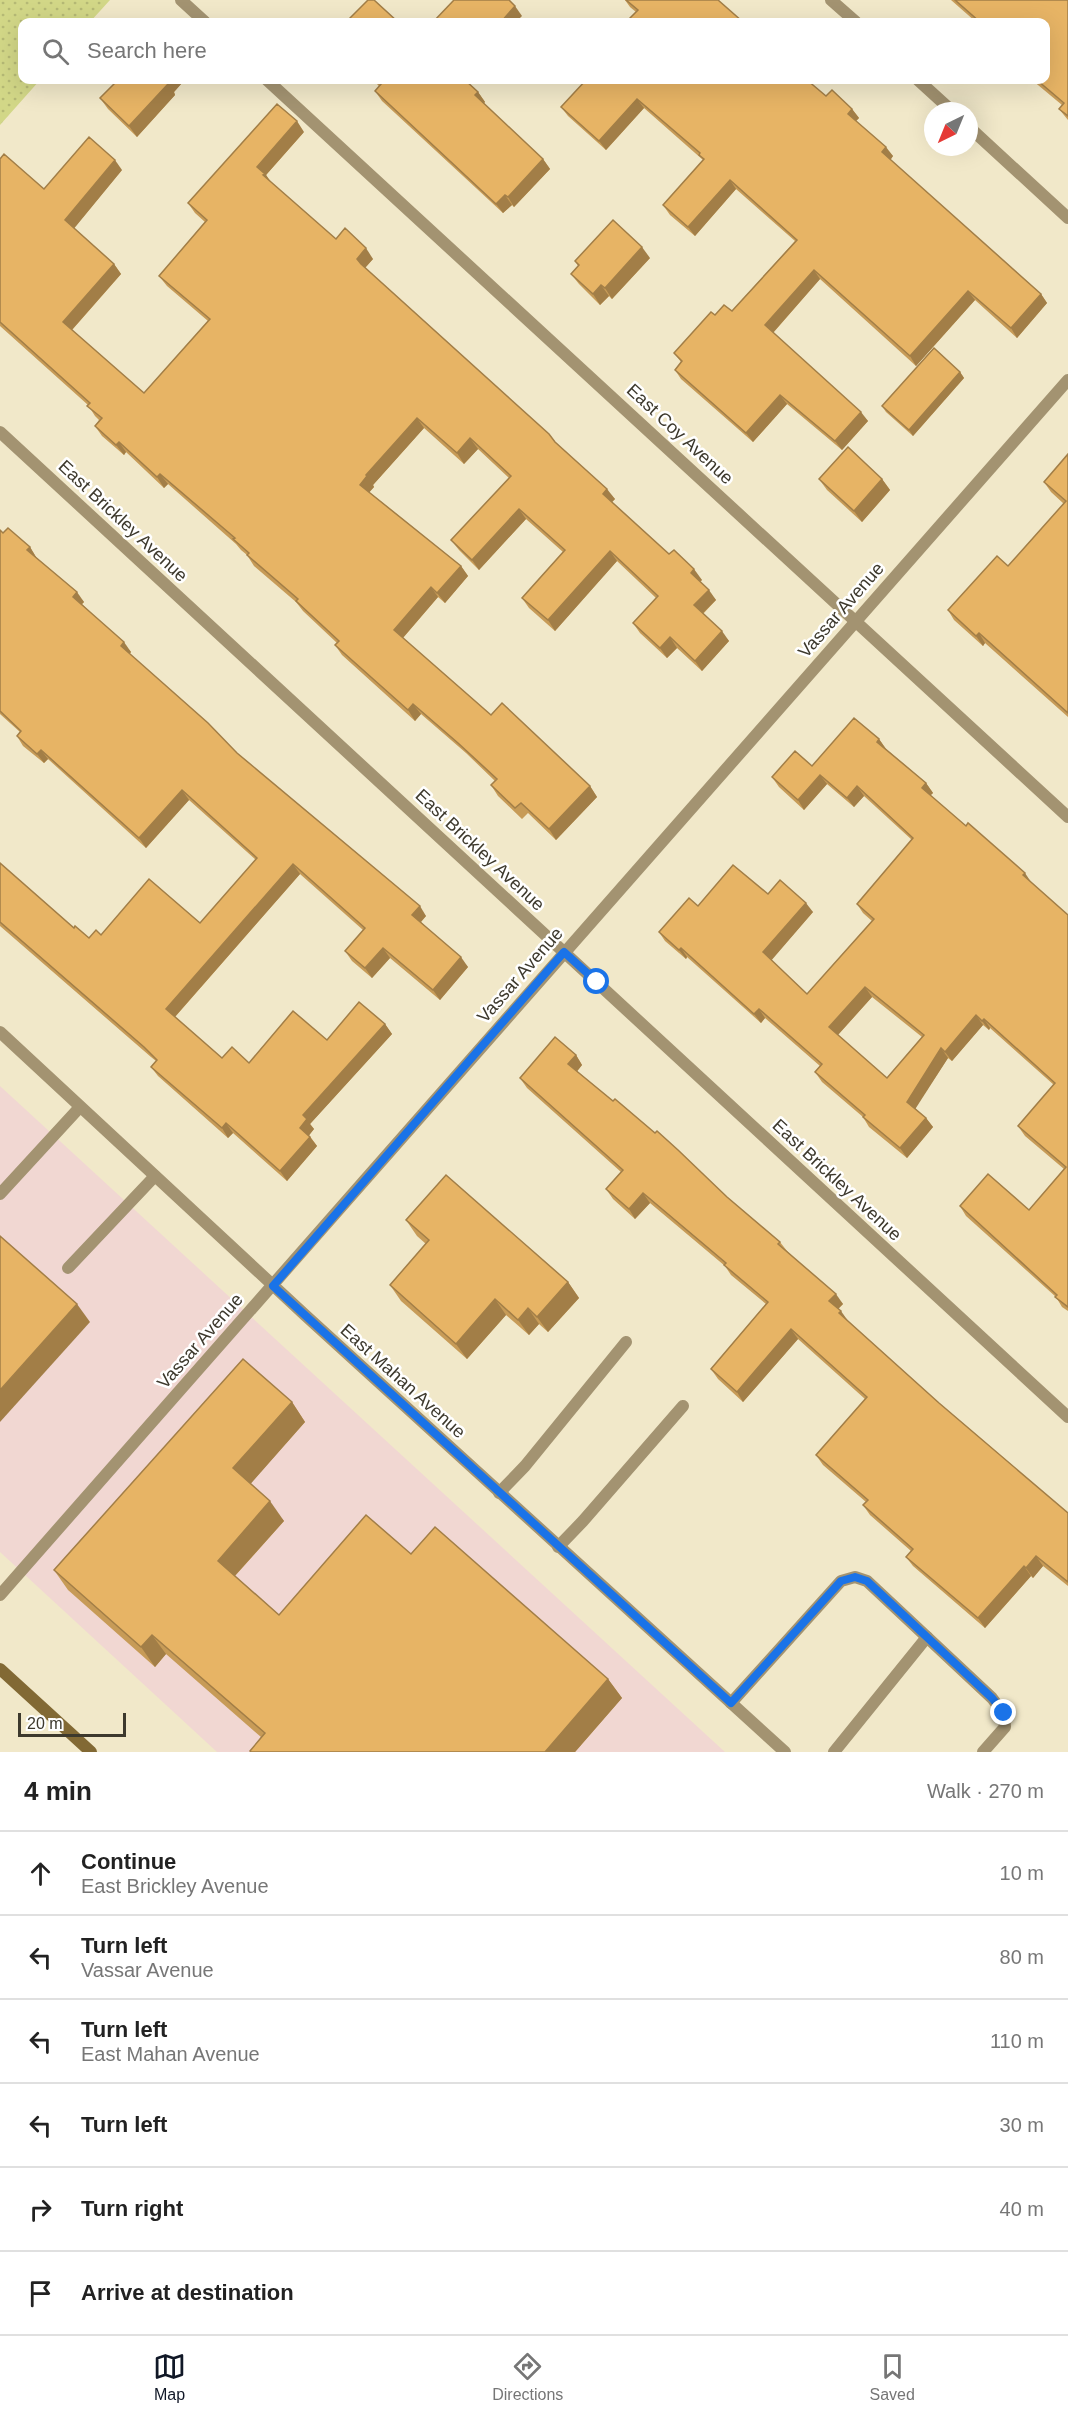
<!DOCTYPE html>
<meta charset="utf-8">
<style>
:root{--surface:#fff;--page:#f6f6f6;--text:#222;--muted:#767676;--line:#e0e0e0;--accent:#111827}
body{margin:0;font-family:Helvetica,sans-serif;background:var(--page);color:var(--text)}
.compass{position:absolute;left:924px;top:102px;width:54px;height:54px;border-radius:50%;background:var(--surface);box-shadow:0 6px 24px #0002;rotate:223deg}
.scale{position:absolute;left:18px;bottom:15px;width:108px;box-sizing:border-box;padding-left:6px;border:3px solid #3d392d;border-top:0;font-size:16px;line-height:21px;white-space:nowrap;color:#3d392d;-webkit-text-stroke:4px #fff;paint-order:stroke}
.stop{position:absolute;width:18px;height:18px;margin:-14px;border:4px solid #1a73e8;border-radius:50%;background:#fff}
.stop.end{background:#1a73e8;border-color:#fff;box-shadow:0 2px 6px #0008}
.list{margin:0;padding:0;list-style:none}
h2{display:flex;justify-content:space-between;align-items:center;height:78px;margin:0;padding:0 24px;font-size:26px}
h2 small{font-size:20px;font-weight:400;color:var(--muted)}
.list li{display:grid;grid-template-columns:39px 1fr auto;gap:18px;align-items:center;box-sizing:border-box;height:84px;padding:0 24px;border-top:2px solid var(--line)}
.list b{display:block;font-size:22px;white-space:nowrap}
.list p{margin:0;font-size:20px;white-space:nowrap;color:var(--muted)}
.list em{font-size:20px;font-style:normal;color:var(--muted)}
.icon{flex:none;width:33px;height:33px;fill:none;stroke:currentColor;stroke-width:2;stroke-linecap:round;stroke-linejoin:round}
.map{position:relative;flex:none;width:1068px;height:1752px;overflow:hidden}
.search{position:absolute;background:var(--surface);box-shadow:0 6px 24px #0002;left:18px;right:18px;top:18px;height:66px;display:flex;align-items:center;gap:15px;box-sizing:border-box;padding:0 21px;border-radius:12px;color:var(--muted);font-size:22px}
.sheet{height:582px;background:var(--surface)}
nav{display:flex;justify-content:space-around;align-items:center;box-sizing:border-box;height:84px;border-top:2px solid var(--line);background:var(--surface);font-size:16px;color:var(--muted)}
nav a{display:grid;justify-items:center;gap:3px}
nav .on{color:var(--accent)}
.map>svg:first-child{display:block}
.industrial{fill:#f1d7d2}
.park{fill:url(#park-dots)}
.lines{fill:none;stroke-linecap:round;stroke-linejoin:round}
.lane{stroke:#a39371;stroke-width:12}
.street{stroke:#a39371;stroke-width:12}
.secondary{stroke:#826934;stroke-width:12}
.wall{fill:#c79b57;fill-rule:evenodd}
.shaded-wall{fill:#a27e47}
.building{fill:#e7b465;stroke:#a27e47;stroke-width:1.5;fill-rule:evenodd}
.route{stroke:#1a73e8;stroke-width:8}
.labels{text-anchor:middle;stroke-width:5;stroke-linejoin:round;paint-order:stroke}
.street-label{font-size:18px;fill:#3d392d;stroke:#fff}
</style>
<div class="map">
<svg width="1068" height="1752" viewBox="0 0 1068 1752">
<defs>
<pattern id="park-dots" width="8" height="8" patternUnits="userSpaceOnUse" patternTransform="scale(1.5)"><rect width="8" height="8" fill="#d2d787"/><path d="M2 2h.1M6 6h.1" fill="none" stroke="#b5b975" stroke-width="1.8" stroke-linecap="round"/></pattern>
</defs>
<rect width="100%" height="100%" fill="#f1e8c9"/>
<!-- industrial -->
<polygon class="industrial" points="0,1086 210,1279 725,1752 217,1752 0,1552"/>
<!-- park -->
<polygon class="park" points="0,0 110,0 90,22 22,22 22,80 40,80 0,125"/>
<g class="lines">
<!-- lane -->
<g class="lane">
<polyline points="0,1194 80,1107"/>
<polyline points="68,1268 155,1176"/>
<polyline points="499,1493 525,1466 626,1342"/>
<polyline points="558,1547 583,1521 683,1406"/>
<polyline points="731,1703 841,1581 855,1577 867,1581 992,1698 1004,1714 1005,1727 983,1752"/>
<polyline points="834,1752 927,1637"/>
</g>
<!-- street -->
<g class="street">
<polyline points="181,0 205,22"/>
<polyline points="831,0 856,22"/>
<polyline points="267,80 1068,817"/>
<polyline points="918,80 952,111"/>
<polyline points="969,127 1068,218"/>
<polyline points="0,432 1068,1417"/>
<polyline points="0,1032 305,1315 785,1752"/>
<polyline points="0,1595 1068,380"/>
</g>
<!-- secondary -->
<polyline class="secondary" points="0,1669 91,1752"/>
</g>
<!-- wall -->
<g class="wall">
<polygon points="625,0 718,0 636,12 630,7"/>
<polygon points="951,0 1068,0 1068,120 1059,109 1062,105 1032,80 1046,80 1046,22 976,22"/>
<polygon points="118,80 180,80 182,83 174,92 175,95 137,137 108,109 100,98"/>
<polygon points="373,80 467,80 466,81 478,92 485,102 483,104 543,159 550,169 514,207 512,205 503,213 382,101 375,91 379,86"/>
<polygon points="586,80 826,96 852,109 859,118 856,121 893,156 890,160 1041,294 1047,303 1017,338 975,300 916,366 820,279 773,333 868,421 842,450 787,404 753,442 681,379 675,370 681,362 674,353 715,315 732,311 795,241 736,189 695,236 670,215 663,205 703,160 644,108 606,150 568,116 561,107"/>
<polygon points="304,132 266,175 271,182 336,239 373,259 365,268 556,443 615,499 612,502 669,554 702,580 700,582 716,600 703,614 729,641 702,671 677,648 667,658 640,633 633,623 656,598 617,561 555,631 529,608 522,598 563,552 526,519 479,570 459,550 451,540 509,478 478,449 464,464 424,428 373,485 374,487 369,492 461,566 468,576 445,603 438,597 403,638 491,715 590,786 597,797 556,840 528,813 522,819 498,796 491,785 495,781 466,753 421,714 415,721 342,655 335,645 337,643 303,611 296,602 254,566 247,555 241,550 236,544 168,484 164,488 126,452 124,455 102,436 95,426 99,420 95,416 88,405 0,326 0,159 44,189 122,170 74,228 114,264 121,274 72,330 144,393 208,321 167,286 159,276 205,222 195,213 188,203"/>
<polygon points="650,258 612,299 609,296 600,305 579,284 571,274 578,266 575,261"/>
<polygon points="960,372 964,378 913,436 886,412 882,406"/>
<polygon points="1068,454 1068,717 985,643 983,646 954,620 948,610 1008,566 1064,504 1051,492 1044,482"/>
<polygon points="819,479 882,479 890,490 862,522 827,490"/>
<polygon points="0,530 3,533 30,547 36,557 84,602 82,604 131,652 129,654 237,753 426,916 421,922 468,967 440,1000 390,958 372,978 352,961 345,951 363,930 300,874 175,1017 222,1058 249,1063 385,1024 392,1034 310,1124 314,1129 309,1135 317,1146 287,1181 233,1133 228,1138 158,1076 151,1067 156,1061 151,1057 0,926 0,863 74,928 89,938 101,935 200,923 256,860 189,800 146,848 48,759 44,763 23,746 17,736 20,732 0,714"/>
<path d="M879,739L886,749L926,783L933,793L930,795L1068,915V1311L1062,1307L1056,1297L966,1216L960,1206L1029,1210L1064,1169L1025,1136L1018,1126L1054,1085L990,1028L989,1030L983,1025L952,1061L948,1058L915,1108L926,1118L933,1127L907,1158L869,1127L863,1117L822,1082L815,1072L820,1066L765,1018L761,1023L687,957L686,959L665,941L659,932L698,906L768,894L813,912L771,960L807,994L872,921L863,913L857,904L912,840L864,796L854,807L827,784L804,810L779,787L772,777L812,766ZM872,997L922,1037L887,1078L838,1035Z"/>
<polygon points="576,1055 582,1065 577,1071 780,1242 787,1251 843,1304 838,1309 848,1321 939,1403 1068,1513 1068,1586 1043,1566 1033,1578 1031,1576 985,1628 913,1566 906,1557 911,1551 870,1515 863,1505 866,1502 823,1465 816,1455 865,1399 798,1339 743,1402 718,1379 711,1369 766,1304 731,1275 725,1266 650,1203 635,1219 613,1199 606,1189 621,1172 527,1088 520,1078"/>
<polygon points="406,1220 568,1282 579,1298 548,1332 539,1324 529,1335 506,1315 467,1359 401,1301 390,1285 426,1244 417,1236"/>
<polygon points="292,1402 305,1422 250,1484 284,1521 235,1576 279,1615 411,1554 608,1679 622,1698 575,1752 250,1752 261,1737 166,1654 155,1667 68,1590 54,1570"/>
</g>
<!-- shaded-wall -->
<g class="shaded-wall">
<polygon points="515,6 522,16 516,22 501,22"/>
<polygon points="168,80 180,80 182,83 174,92 175,95 137,137 129,126"/>
<polygon points="478,92 485,102 482,105 475,95"/>
<polygon points="637,99 644,108 606,150 599,141"/>
<polygon points="852,109 859,118 854,123 848,114"/>
<polygon points="297,121 304,132 266,175 272,184 271,186 257,167"/>
<polygon points="886,147 893,156 889,162 882,152"/>
<polygon points="543,159 550,169 514,207 508,197"/>
<polygon points="115,160 122,170 72,231 65,220"/>
<polygon points="730,180 736,189 695,236 688,227"/>
<polygon points="505,195 512,205 503,213 496,204"/>
<polygon points="642,247 650,258 612,299 605,288"/>
<polygon points="366,248 373,259 364,269 357,259"/>
<polygon points="114,264 121,274 70,332 63,322"/>
<polygon points="814,270 820,279 771,335 765,325"/>
<polygon points="601,285 609,296 600,305 593,294"/>
<polygon points="968,291 975,300 916,366 910,356"/>
<polygon points="1041,294 1047,303 1017,338 1011,328"/>
<polygon points="960,372 964,378 913,436 909,430"/>
<polygon points="780,395 787,404 753,442 746,433"/>
<polygon points="861,412 868,421 842,450 835,441"/>
<polygon points="417,418 424,428 373,485 374,487 367,495 360,485 366,475"/>
<polygon points="470,438 478,449 464,464 457,453"/>
<polygon points="119,442 126,452 124,455 116,445"/>
<polygon points="160,474 168,484 164,488 157,477"/>
<polygon points="882,479 890,490 862,522 854,511"/>
<polygon points="607,489 615,499 610,504 603,494"/>
<polygon points="519,509 526,519 479,570 472,560"/>
<polygon points="30,547 36,557 34,560 27,550"/>
<polygon points="610,551 617,561 555,631 548,620"/>
<polygon points="461,566 468,576 445,603 437,593"/>
<polygon points="694,569 702,580 698,583 691,573"/>
<polygon points="431,587 438,597 401,640 394,630"/>
<polygon points="709,590 716,600 701,615 694,605"/>
<polygon points="77,592 84,602 80,606 73,597"/>
<polygon points="722,631 729,641 702,671 695,661"/>
<polygon points="979,633 985,643 983,646 976,636"/>
<polygon points="670,637 677,648 667,658 660,648"/>
<polygon points="124,642 131,652 128,656 121,646"/>
<polygon points="413,704 421,714 415,721 408,710"/>
<polygon points="879,739 886,749 877,742"/>
<polygon points="41,750 48,759 44,763 37,754"/>
<polygon points="820,775 827,784 804,810 798,800"/>
<polygon points="926,783 933,793 929,797 922,788"/>
<polygon points="590,786 597,797 556,840 549,829"/>
<polygon points="857,786 864,796 854,807 847,798"/>
<polygon points="182,790 189,800 146,848 139,838"/>
<polygon points="293,864 300,874 173,1019 166,1009"/>
<polygon points="1025,873 1031,882 1023,875"/>
<polygon points="806,903 813,912 770,962 763,952"/>
<polygon points="420,906 426,916 419,924 412,915"/>
<polygon points="383,948 390,958 372,978 365,968"/>
<polygon points="681,948 687,957 686,959 679,950"/>
<polygon points="461,957 468,967 440,1000 433,990"/>
<polygon points="865,987 872,997 836,1037 829,1027"/>
<polygon points="759,1009 765,1018 761,1023 754,1014"/>
<polygon points="976,1015 983,1025 952,1061 945,1052"/>
<polygon points="984,1019 990,1028 989,1030 982,1021"/>
<polygon points="385,1024 392,1034 310,1124 314,1129 307,1138 300,1128 303,1115"/>
<polygon points="941,1048 948,1058 914,1111 907,1102"/>
<polygon points="576,1055 582,1065 575,1074 568,1064"/>
<polygon points="926,1118 933,1127 907,1158 900,1148"/>
<polygon points="226,1123 233,1133 228,1138 222,1128"/>
<polygon points="310,1137 317,1146 287,1181 280,1171"/>
<polygon points="643,1193 650,1203 635,1219 629,1209"/>
<polygon points="568,1282 579,1298 548,1332 537,1317"/>
<polygon points="836,1294 843,1304 836,1311 829,1301"/>
<polygon points="495,1299 506,1315 467,1359 456,1344"/>
<polygon points="77,1304 90,1322 0,1422 0,1390"/>
<polygon points="528,1308 539,1324 529,1335 518,1320"/>
<polygon points="841,1311 848,1321 839,1313"/>
<polygon points="791,1329 798,1339 743,1402 737,1392"/>
<polygon points="292,1402 305,1422 247,1488 233,1468"/>
<polygon points="270,1501 284,1521 231,1580 218,1561"/>
<polygon points="1036,1556 1043,1566 1033,1578 1026,1568"/>
<polygon points="1024,1566 1031,1576 985,1628 978,1618"/>
<polygon points="152,1635 166,1654 155,1667 141,1647"/>
<polygon points="608,1679 622,1698 575,1752 545,1752"/>
</g>
<!-- building -->
<g class="building">
<polygon points="368,0 374,0 398,22 346,22"/>
<polygon points="454,0 509,0 515,6 501,22 433,22"/>
<polygon points="626,0 718,0 743,22 626,22 638,10"/>
<polygon points="955,0 1068,0 1068,116 1059,109 1064,103 1037,80 1046,80 1046,22 980,22"/>
<polygon points="118,80 168,80 166,82 168,84 129,126 100,98"/>
<polygon points="376,80 465,80 478,92 475,95 543,159 508,197 505,195 496,204 375,91 381,84"/>
<polygon points="586,80 807,80 826,96 832,90 852,109 848,114 886,147 882,152 1041,294 1011,328 968,291 910,356 814,270 765,325 861,412 835,441 780,395 746,433 675,370 682,361 674,353 711,312 715,315 724,305 732,311 797,240 730,180 688,227 663,205 704,159 699,155 700,153 637,99 599,141 561,107"/>
<polygon points="277,104 297,121 257,167 265,174 263,175 336,239 345,228 366,248 357,259 361,264 549,434 555,442 607,489 603,494 669,554 674,550 694,569 691,573 709,590 694,605 722,631 695,661 670,637 660,648 633,623 658,596 610,551 548,620 522,598 565,550 519,509 472,560 451,540 511,476 470,438 457,453 417,418 366,475 367,476 360,485 461,566 437,593 431,587 394,630 491,715 502,703 590,786 549,829 521,803 515,808 491,785 497,779 458,743 413,704 408,710 335,645 339,641 296,601 298,599 247,555 249,553 233,539 235,538 160,474 157,477 119,442 116,445 95,426 102,418 87,406 90,403 0,322 0,159 4,154 44,189 89,137 115,160 65,220 114,264 63,322 144,393 210,319 159,276 207,220 188,203"/>
<polygon points="613,220 642,247 605,288 601,285 593,294 571,274 579,265 575,261"/>
<polygon points="934,348 960,372 909,430 882,406"/>
<polygon points="848,447 882,479 854,511 819,479"/>
<polygon points="1068,454 1068,713 979,633 976,636 948,610 997,556 1008,566 1066,501 1044,482"/>
<polygon points="8,528 30,547 27,550 77,592 73,597 124,642 121,646 208,723 237,753 420,906 412,915 461,957 433,990 383,948 365,968 345,951 365,928 293,864 166,1009 222,1058 232,1047 249,1063 293,1011 327,1040 359,1002 385,1024 303,1115 307,1119 300,1128 310,1137 280,1171 226,1123 222,1128 151,1067 157,1060 144,1047 0,922 0,863 74,928 75,926 89,938 96,930 101,935 149,879 200,923 257,858 182,790 139,838 41,750 37,754 17,736 21,731 0,711 0,530 3,533"/>
<path d="M854,718L879,739L877,742L926,783L922,788L966,826L968,823L1025,873L1023,875L1068,915V1307L1055,1297L1057,1295L960,1206L988,1174L1029,1210L1066,1167L1018,1126L1055,1083L984,1019L982,1021L976,1015L945,1052L941,1048L907,1102L926,1118L900,1148L863,1117L865,1115L815,1072L822,1064L759,1009L754,1014L681,948L679,950L659,932L689,898L698,906L733,865L768,894L780,880L806,903L763,952L807,994L874,919L857,904L913,838L857,786L847,798L820,775L798,800L772,777L795,751L812,766ZM865,987L924,1035L887,1078L829,1027Z"/>
<polygon points="555,1037 576,1055 568,1064 613,1101 615,1099 655,1133 657,1131 678,1150 727,1197 780,1242 778,1244 836,1294 829,1301 841,1311 839,1313 939,1403 1068,1513 1068,1582 1036,1556 1026,1568 1024,1566 978,1618 906,1557 913,1549 863,1505 868,1500 816,1455 867,1397 791,1329 737,1392 711,1369 768,1302 724,1265 726,1263 643,1193 629,1209 606,1189 623,1170 520,1078"/>
<polygon points="446,1175 568,1282 537,1317 528,1308 518,1320 495,1299 456,1344 390,1285 429,1240 406,1220"/>
<polygon points="0,1236 77,1304 0,1390"/>
<polygon points="243,1359 292,1402 233,1468 270,1501 218,1561 279,1615 366,1515 411,1554 435,1527 608,1679 545,1752 251,1752 250,1751 265,1733 152,1635 141,1647 54,1570"/>
</g>
<g class="lines">
<!-- route -->
<polyline class="route" points="597,982 564,952 273,1286 731,1703 841,1581 855,1577 867,1581 992,1698 1004,1713"/>
</g>
<g class="labels">
<!-- street labels -->
<g class="street-label">
<text transform="translate(680 434) rotate(43)" y="6">East Coy Avenue</text>
<text transform="translate(123 521) rotate(43)" y="6">East Brickley Avenue</text>
<text transform="translate(841 610) rotate(-49)" y="6">Vassar Avenue</text>
<text transform="translate(480 850) rotate(43)" y="6">East Brickley Avenue</text>
<text transform="translate(520 975) rotate(-49)" y="6">Vassar Avenue</text>
<text transform="translate(837 1180) rotate(43)" y="6">East Brickley Avenue</text>
<text transform="translate(200 1341) rotate(-49)" y="6">Vassar Avenue</text>
<text transform="translate(403 1381) rotate(42)" y="6">East Mahan Avenue</text>
</g>
</g>
</svg>
<svg class="compass" viewBox="-18 -18 36 36"><path d="M0-13l5 13h-10z" fill="#e53935"/><path d="M0 13l5-13h-10z" fill="#767676"/></svg>
<div class="scale">20 m</div>
<div class="stop" style="left:597px;top:982px"></div>
<div class="stop end" style="left:1004px;top:1713px"></div>
<div class="search"><svg class="icon" aria-label="search" viewBox="0 0 24 24"><circle cx="10" cy="10" r="6"/><path d="M15 15l6 6"/></svg>Search here</div>
</div>
<section class="sheet">
<h2>4 min<small>Walk · 270 m</small></h2>
<ul class="list">
<li><svg class="icon" aria-label="ahead" viewBox="0 0 24 24"><path d="M12 20V5M6 11l6-6 6 6"/></svg><div><b>Continue</b><p>East Brickley Avenue</p></div><em>10 m</em></li>
<li><svg class="icon" aria-label="left" viewBox="0 0 24 24"><path d="M17 20v-9H6M10 6l-5 5 5 5"/></svg><div><b>Turn left</b><p>Vassar Avenue</p></div><em>80 m</em></li>
<li><svg class="icon" aria-label="left" viewBox="0 0 24 24"><path d="M17 20v-9H6M10 6l-5 5 5 5"/></svg><div><b>Turn left</b><p>East Mahan Avenue</p></div><em>110 m</em></li>
<li><svg class="icon" aria-label="left" viewBox="0 0 24 24"><path d="M17 20v-9H6M10 6l-5 5 5 5"/></svg><div><b>Turn left</b></div><em>30 m</em></li>
<li><svg class="icon" aria-label="right" viewBox="0 0 24 24"><path d="M7 20v-9h11M14 6l5 5-5 5"/></svg><div><b>Turn right</b></div><em>40 m</em></li>
<li><svg class="icon" aria-label="arrive" viewBox="0 0 24 24"><path d="M6 21V4h12l-3 4 3 4H6"/></svg><div><b>Arrive at destination</b></div></li>
</ul>
</section>
<nav>
<a class="on"><svg class="icon" aria-label="map" viewBox="0 0 24 24"><path d="M3 6l6-2 6 2 6-2v14l-6 2-6-2-6 2zM9 4v14M15 6v14"/></svg>Map</a>
<a><svg class="icon" aria-label="directions" viewBox="0 0 24 24"><path d="M12 3l9 9-9 9-9-9zM9 14v-3h6M13 9l2 2-2 2"/></svg>Directions</a>
<a><svg class="icon" aria-label="saved" viewBox="0 0 24 24"><path d="M7 4h10v16l-5-4-5 4z"/></svg>Saved</a>
</nav>
